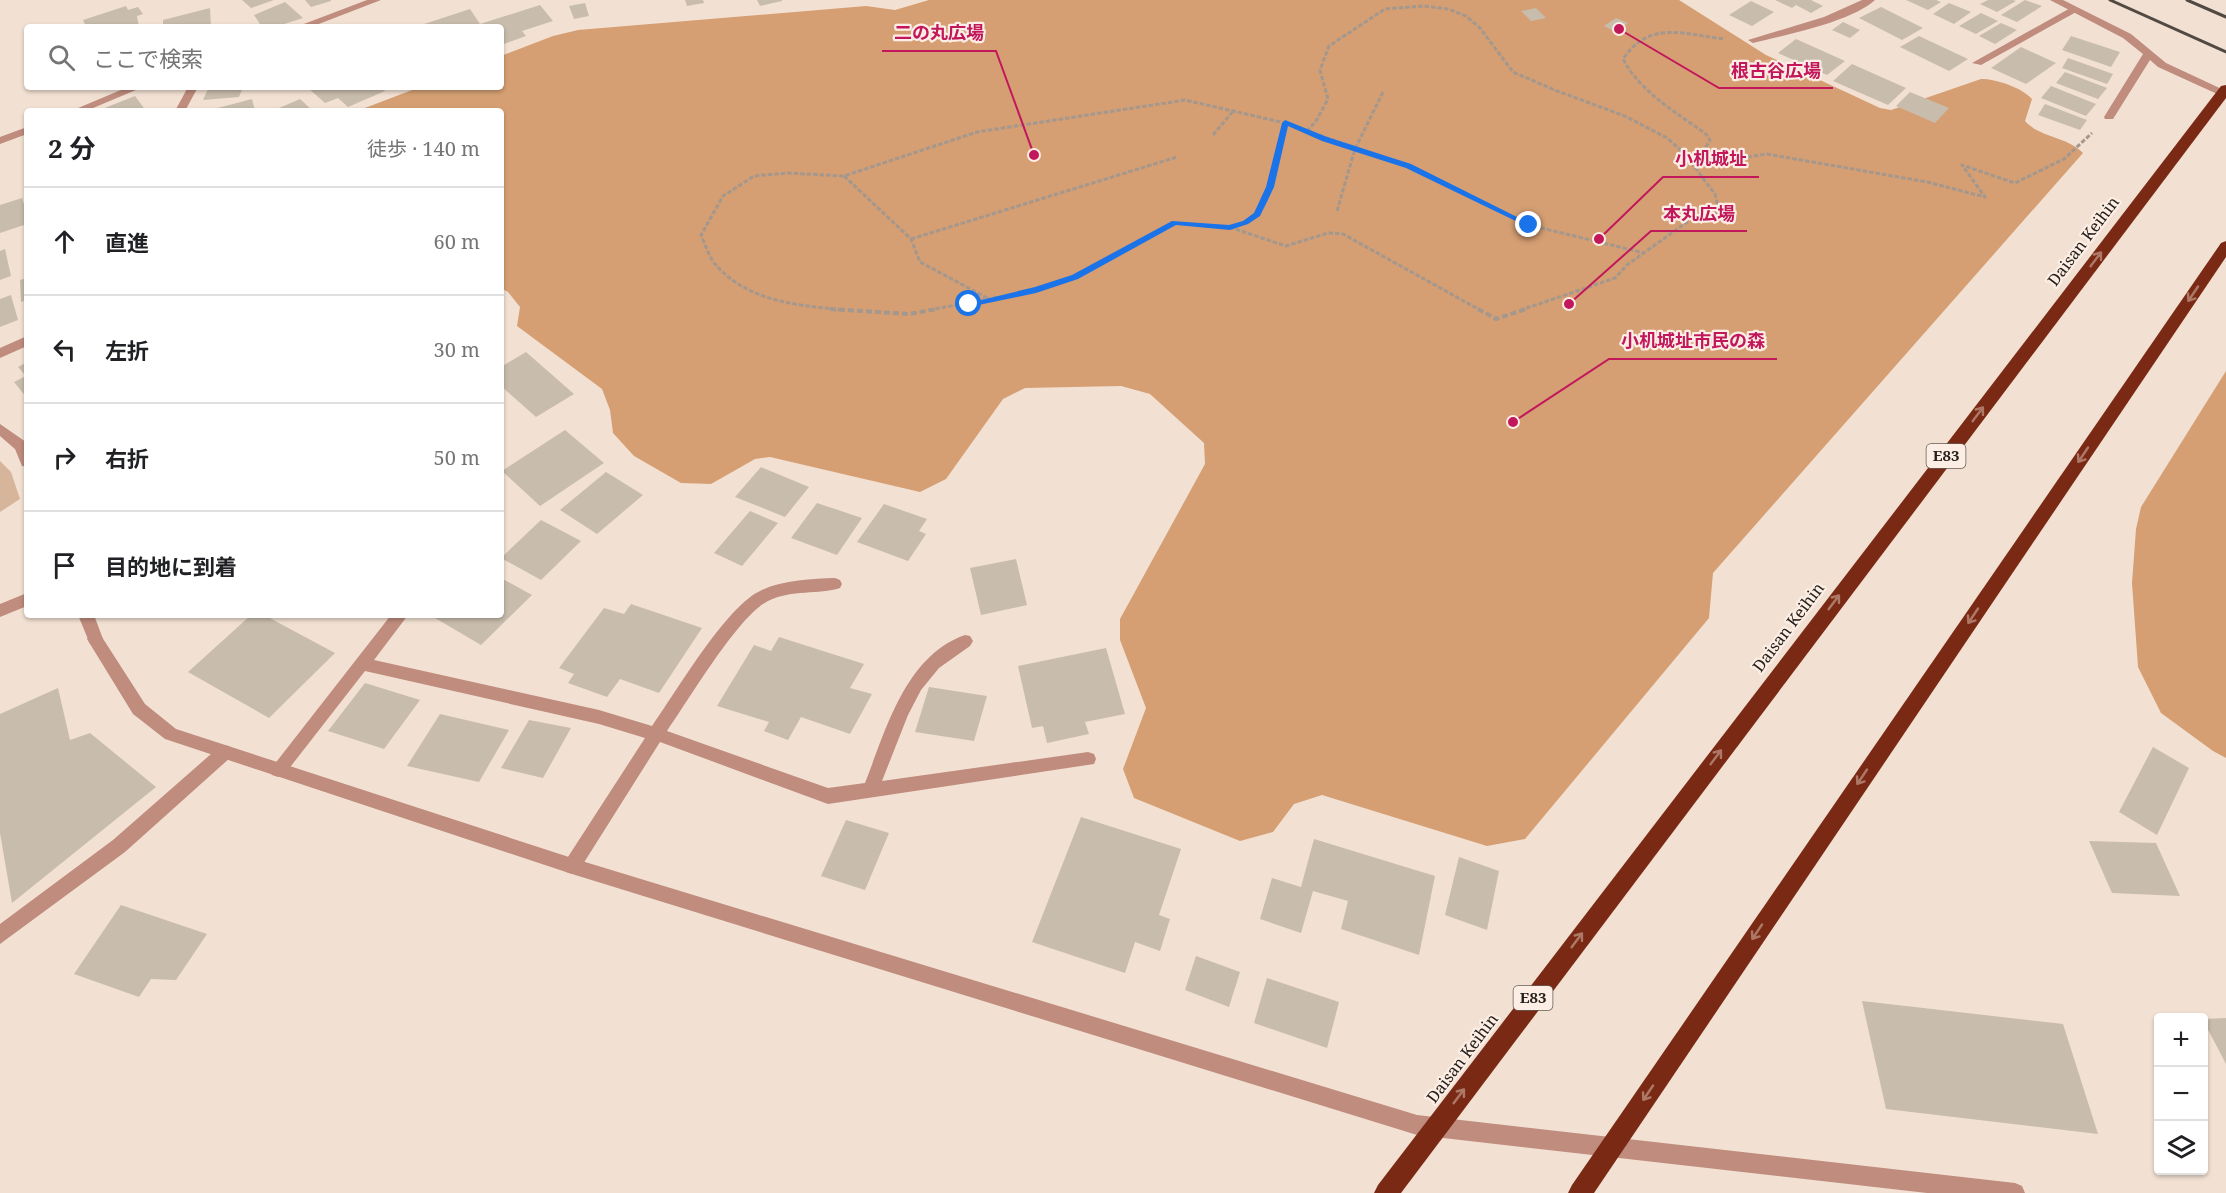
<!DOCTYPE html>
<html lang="ja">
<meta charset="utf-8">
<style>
:root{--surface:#fff;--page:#f2f2f2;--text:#202124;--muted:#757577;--line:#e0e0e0}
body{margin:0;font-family:"Noto Serif","Noto Sans JP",serif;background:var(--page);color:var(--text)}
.controls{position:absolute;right:18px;bottom:18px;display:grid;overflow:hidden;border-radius:6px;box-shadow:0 2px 4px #0004}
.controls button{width:54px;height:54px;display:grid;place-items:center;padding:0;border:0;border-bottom:2px solid var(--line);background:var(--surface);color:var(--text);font:30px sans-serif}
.stop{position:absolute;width:18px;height:18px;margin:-14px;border:4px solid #1a73e8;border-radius:50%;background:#fff}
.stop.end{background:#1a73e8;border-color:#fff;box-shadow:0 2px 6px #0008}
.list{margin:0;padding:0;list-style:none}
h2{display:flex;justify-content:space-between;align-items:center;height:78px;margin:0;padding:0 24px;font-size:26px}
h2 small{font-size:20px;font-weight:400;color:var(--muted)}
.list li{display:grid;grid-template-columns:39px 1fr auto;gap:18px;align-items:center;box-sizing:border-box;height:108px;padding:0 24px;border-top:2px solid var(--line)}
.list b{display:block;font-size:22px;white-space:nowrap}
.list em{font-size:20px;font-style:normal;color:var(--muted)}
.icon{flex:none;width:33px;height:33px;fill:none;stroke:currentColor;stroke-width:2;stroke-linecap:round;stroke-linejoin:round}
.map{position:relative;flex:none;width:2226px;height:1193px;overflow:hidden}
.search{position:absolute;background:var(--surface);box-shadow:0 2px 4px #0004;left:24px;top:24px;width:480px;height:66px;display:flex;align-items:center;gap:15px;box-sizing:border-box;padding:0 21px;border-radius:6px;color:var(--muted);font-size:22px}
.panel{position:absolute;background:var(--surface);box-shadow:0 2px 4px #0004;left:24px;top:108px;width:480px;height:510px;border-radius:6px}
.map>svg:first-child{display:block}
.green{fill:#d7b59a}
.forest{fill:#d59f73}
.building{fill:#c8bcac}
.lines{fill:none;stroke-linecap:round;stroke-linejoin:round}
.path-far1{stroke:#a4978d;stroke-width:3;stroke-dasharray:4.5 2;stroke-linecap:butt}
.path{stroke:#a4978d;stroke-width:4;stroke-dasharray:6 3;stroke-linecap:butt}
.service{fill:#bf8c7e;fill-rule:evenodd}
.minor{fill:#bf8c7e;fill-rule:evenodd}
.tertiary{fill:#bf8c7e;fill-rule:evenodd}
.motorway{fill:#7a2a14;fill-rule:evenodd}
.rail{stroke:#514942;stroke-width:3}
.oneway{stroke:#ae7867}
.route{fill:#1a73e8}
.labels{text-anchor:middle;stroke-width:4.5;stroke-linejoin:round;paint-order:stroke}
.shield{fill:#fceee4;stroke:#665e57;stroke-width:1.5}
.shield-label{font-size:15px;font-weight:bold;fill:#26201b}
.street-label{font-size:16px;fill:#26201b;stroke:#fceee4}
.leader{fill:none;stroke:#c2185b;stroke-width:2}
.callout-dot{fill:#c2185b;stroke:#fceee4;stroke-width:2}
.callout-label{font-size:18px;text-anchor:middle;font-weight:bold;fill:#c2185b;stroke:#fceee4;stroke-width:4.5;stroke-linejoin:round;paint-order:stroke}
</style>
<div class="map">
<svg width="2226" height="1193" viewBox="0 0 2226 1193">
<rect width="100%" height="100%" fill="#f2e1d3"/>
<!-- green -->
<polygon class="green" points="0,461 11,472 20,499 0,512"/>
<!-- forest -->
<g class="forest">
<path d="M929,0H1679L1766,55L1880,108L1891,110L1981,79C1996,79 2021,87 2032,99L2025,121C2040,138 2067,136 2083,153L1713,573L1709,618L1525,839L1487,846L1322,795L1294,804L1273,832L1240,841L1134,798L1123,769L1146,708L1120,640V619L1205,464L1204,443L1150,394L1121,386L1025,388L1003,399L946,479L920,492L770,457L755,459L711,484L681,483L634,456L613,433L610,410L602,389L517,326L520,307L508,292L501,288V111H357L420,87H501V56L553,36L578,30L866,6L895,10Z"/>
<polygon points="2226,371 2226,758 2213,751 2161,713 2138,667 2132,583 2136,529 2141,507"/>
</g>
<!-- building -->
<g class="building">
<polygon points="242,0 274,0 251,8"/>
<polygon points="305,0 331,0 331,1 311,7"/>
<polygon points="685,0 703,0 704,3 687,6"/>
<polygon points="757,0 782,0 782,1 760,6"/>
<polygon points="1775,0 1811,0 1823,6 1811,13 1796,5 1792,8"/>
<polygon points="1906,0 1936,0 1941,2 1928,10"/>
<polygon points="1988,0 2013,0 2016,1 1997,12 1980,4"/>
<polygon points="2025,0 2042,6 2017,22 2001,15"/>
<polygon points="1751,1 1774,12 1752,26 1729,15"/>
<polygon points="285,2 303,18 275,27 262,27 254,15"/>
<polygon points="585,3 589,16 574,19 569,6"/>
<polygon points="1949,3 1971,12 1954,24 1933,14"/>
<polygon points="540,5 553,21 522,31 526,36 501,45 501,27 415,27 470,9 480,24"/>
<polygon points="126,6 128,10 138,7 143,14 137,16 139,27 86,27 83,20"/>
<polygon points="1881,7 1923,28 1902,40 1859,18"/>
<polygon points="210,8 211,27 163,27 163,20"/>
<polygon points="1536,8 1546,18 1531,21 1521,11"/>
<polygon points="1981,13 1998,21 1976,34 1959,26"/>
<polygon points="1616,18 1628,23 1616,32 1604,26"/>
<polygon points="1843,22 1860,30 1850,38 1832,30"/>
<polygon points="2001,23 2017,30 1995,44 1979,36"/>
<polygon points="1919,36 1968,59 1949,71 1900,47"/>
<polygon points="2071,36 2120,52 2111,67 2062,50"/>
<polygon points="1796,39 1845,61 1827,75 1778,53"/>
<polygon points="2021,47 2056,63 2026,84 1991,68"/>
<polygon points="2068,58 2113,74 2107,84 2062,68"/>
<polygon points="1852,64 1906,88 1888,105 1833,81"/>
<polygon points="2065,72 2107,88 2098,99 2056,83"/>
<polygon points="2051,86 2096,104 2086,116 2041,98"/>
<polygon points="209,87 243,87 239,97 203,100"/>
<polygon points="307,87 381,87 385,91 348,107 338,98 325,103"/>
<polygon points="1910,92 1949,108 1935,123 1896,106"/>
<polygon points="135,96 146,111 97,111"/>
<polygon points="252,99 255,111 210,111 210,110"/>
<polygon points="300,99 313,111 282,111 279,108"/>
<polygon points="2045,104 2087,120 2080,130 2038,115"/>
<polygon points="22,198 27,214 27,224 0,233 0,205"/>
<polygon points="5,249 11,276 0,280 0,251"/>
<polygon points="27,278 27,300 21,302 20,280"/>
<polygon points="11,295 18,320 0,327 0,299"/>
<polygon points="526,352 574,394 536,417 501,386 501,367"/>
<polygon points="27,362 27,398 14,382 26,376 18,367"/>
<polygon points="565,430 604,463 540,506 502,471"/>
<polygon points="761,467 809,487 785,517 735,497"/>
<polygon points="606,472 643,495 597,534 560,510"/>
<polygon points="817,503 862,518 837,555 791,538"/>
<polygon points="884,504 927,519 919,531 926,534 908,561 857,542"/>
<polygon points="750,511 778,523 742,566 714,553"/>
<polygon points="541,520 581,541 541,580 501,558"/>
<polygon points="1016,559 1027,605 981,615 970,568"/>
<polygon points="501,578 532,595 481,645 430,615 501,615"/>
<polygon points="631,604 702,628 659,693 620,679 607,697 568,683 574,674 559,668 604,608 624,614"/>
<polygon points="251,615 264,615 335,653 269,718 188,672"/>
<polygon points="779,637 864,664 850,688 872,694 850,734 801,717 788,740 764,731 769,722 717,706 754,645 771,651"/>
<polygon points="1106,648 1125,714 1085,722 1089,734 1047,743 1043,726 1032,728 1018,666"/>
<polygon points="365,683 420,700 384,749 328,731"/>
<polygon points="929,687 987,696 974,741 915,732"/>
<polygon points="58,688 70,740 90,733 156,787 12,903 0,833 0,714"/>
<polygon points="440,714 509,730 479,782 407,766"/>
<polygon points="529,720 571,728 543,778 501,768"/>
<polygon points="2153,747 2189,768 2157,835 2119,812"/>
<polygon points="1081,817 1181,849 1159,915 1170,919 1160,951 1135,942 1125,973 1032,942"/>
<polygon points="846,820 889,833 865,890 821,876"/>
<polygon points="1314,839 1435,876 1419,955 1341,929 1348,901 1313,891 1301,933 1260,919 1272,878 1301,887"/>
<polygon points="2089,841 2156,843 2180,896 2112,893"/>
<polygon points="1459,857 1499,871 1487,930 1445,915"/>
<polygon points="121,905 207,934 176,980 151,979 139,997 74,974"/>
<polygon points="1196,956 1240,972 1229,1007 1185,990"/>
<polygon points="1267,978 1339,1002 1327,1048 1254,1023"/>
<polygon points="1862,1001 2063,1024 2098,1134 1886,1109"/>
<polygon points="2226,1018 2226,1064 2204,1022 2204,1019"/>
</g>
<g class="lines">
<!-- path-far1 -->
<g class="path-far1">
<polyline points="1307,131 1409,166 1529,225 1644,253"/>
<polyline points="1213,135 1234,110"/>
<path d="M1696,164L1710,140L1706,134C1677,113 1640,92 1623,59C1650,19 1684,35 1725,39"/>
<polyline points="1696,165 1767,154 1927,182 1985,197 1962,165 2015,183 2064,159 2092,133"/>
<polyline points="844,176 911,239 920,262 989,299"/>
<polyline points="1337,211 1355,149 1383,92"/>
<path d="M1230,227C1238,224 1249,222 1256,216C1274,199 1280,148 1285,123"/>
<polyline points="911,239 1177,157"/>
<path d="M842,310C797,305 748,302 715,264C709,257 705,244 701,235L723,196L754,176L788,173L844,176L977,132L1185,100L1285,123L1307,131L1316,121L1328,99L1320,70L1329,46L1385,9L1424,6L1448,9L1466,16L1480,28L1513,72L1557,91L1625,116L1667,138L1684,153L1715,194L1719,212L1697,216L1687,222L1627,265L1615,278L1521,310"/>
<polyline points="929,310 1037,290 1075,277 1174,223 1229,227 1286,246 1328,233 1343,234 1480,310"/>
</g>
<!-- path -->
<g class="path">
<polyline points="830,309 909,314 937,309"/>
<polyline points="1478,309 1496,319 1526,309"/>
</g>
<!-- service -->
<g class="service">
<path d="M1862,0H1875C1851,22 1785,35 1753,43L1748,40L1824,17Z"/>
<polygon points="2074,6 2079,9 2078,11 1981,65 1972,63"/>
</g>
<!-- minor -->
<g class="minor">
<polygon points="367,0 381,0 311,27 296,27"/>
<polygon points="2050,0 2063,0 2131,34 2166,63 2226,91 2226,98 2158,67 2150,60 2113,119 2105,119 2104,117 2143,54 2123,38"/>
<polygon points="128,87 143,87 86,111 71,111"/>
<polygon points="188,87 198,87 185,111 175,111"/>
<polygon points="27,127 27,134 0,144 0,137"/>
<polygon points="27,336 27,346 0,358 0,348"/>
<polygon points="0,424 26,442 27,467 22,466 15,449 0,436"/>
<path d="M835,578L840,580L842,584L840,588C819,595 792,589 768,601C738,616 689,700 667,731L828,788L865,783C886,730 905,656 965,635L970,636L973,641L970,646L939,668L921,690L908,715L882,781L1088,752L1094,754L1096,759L1094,764L828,804L660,742L578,872L572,874L566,872L563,866L566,860L645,738L599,724L365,671L284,775L278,777L272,775L270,770L391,615H408L374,660L599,710L652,726C676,692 724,610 758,592C779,580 812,579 835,578Z"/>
<polygon points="78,615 94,615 103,639 100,644 95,645 90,644"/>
<polygon points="225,745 231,747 233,752 231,757 125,852 0,944 0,924 113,840 219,747"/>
</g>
<!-- tertiary -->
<g class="tertiary">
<polygon points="27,593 27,606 0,617 0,604"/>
<polygon points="95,633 100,634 145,704 176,729 572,858 1417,1115 2015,1183 2022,1186 2025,1193 1927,1193 1417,1135 572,874 165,739 133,714 87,639 90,634"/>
</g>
<!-- motorway -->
<g class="motorway">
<polygon points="2226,85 2226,98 1401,1193 1374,1193 1378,1185 2221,86"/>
<polygon points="2226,241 2226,257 1594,1193 1568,1193 1572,1185 2221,243"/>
</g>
<!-- rail -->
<g class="rail">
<polyline points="2110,0 2226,52"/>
<polyline points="2187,0 2226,17"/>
</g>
</g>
<!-- one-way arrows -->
<defs><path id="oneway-shaft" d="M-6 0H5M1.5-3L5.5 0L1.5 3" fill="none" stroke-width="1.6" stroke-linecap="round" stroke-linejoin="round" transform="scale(1.5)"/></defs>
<g class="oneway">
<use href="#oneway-shaft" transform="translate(2096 259) rotate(-53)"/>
<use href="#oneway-shaft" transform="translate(2193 294) rotate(124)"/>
<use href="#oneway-shaft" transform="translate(1978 414) rotate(-53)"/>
<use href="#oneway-shaft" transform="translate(2083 455) rotate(124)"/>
<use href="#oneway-shaft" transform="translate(1834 602) rotate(-53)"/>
<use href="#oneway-shaft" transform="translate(1973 616) rotate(124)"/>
<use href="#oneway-shaft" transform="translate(1716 757) rotate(-53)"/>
<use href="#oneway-shaft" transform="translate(1862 777) rotate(124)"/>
<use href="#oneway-shaft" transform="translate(1757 932) rotate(124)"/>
<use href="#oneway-shaft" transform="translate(1577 940) rotate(-53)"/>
<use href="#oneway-shaft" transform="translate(1648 1093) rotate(124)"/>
<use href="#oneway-shaft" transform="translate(1459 1096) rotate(-53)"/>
</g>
<!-- route -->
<polygon class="route" points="1285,120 1327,137 1411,164 1533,225 1526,226 1406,168 1322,141 1288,126 1274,187 1260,216 1248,224 1230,230 1176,225 1078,279 1036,293 969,307 965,304 1035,287 1072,275 1172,221 1229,225 1243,221 1254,213 1266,187 1282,123"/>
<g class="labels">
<!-- shield labels -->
<g class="shield">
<rect x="1926.5" y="444" width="39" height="24" rx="4.5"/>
<rect x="1513.5" y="986" width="39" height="24" rx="4.5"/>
</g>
<g class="shield-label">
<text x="1946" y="461">E83</text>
<text x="1533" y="1003">E83</text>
</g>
<!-- street labels -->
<g class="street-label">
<text transform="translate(2083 241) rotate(-53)" y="6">Daisan Keihin</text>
<text transform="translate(1788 627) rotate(-53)" y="6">Daisan Keihin</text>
<text transform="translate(1462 1058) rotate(-53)" y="6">Daisan Keihin</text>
</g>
</g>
<!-- callouts -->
<path class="leader" d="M1034 155L996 51H882M1619 29L1719 88H1833M1599 239L1663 177H1759M1569 304L1651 231H1747M1513 422L1609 359H1777"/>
<g class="callout-dot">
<circle cx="1034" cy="155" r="6"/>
<circle cx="1619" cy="29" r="6"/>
<circle cx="1599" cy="239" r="6"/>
<circle cx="1569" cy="304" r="6"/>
<circle cx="1513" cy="422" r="6"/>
</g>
<g class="callout-label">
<text x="939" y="39">二の丸広場</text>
<text x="1776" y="77">根古谷広場</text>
<text x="1711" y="165">小机城址</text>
<text x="1699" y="220">本丸広場</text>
<text x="1693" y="347">小机城址市民の森</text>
</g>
</svg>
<div class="controls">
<button>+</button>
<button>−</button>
<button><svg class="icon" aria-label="layers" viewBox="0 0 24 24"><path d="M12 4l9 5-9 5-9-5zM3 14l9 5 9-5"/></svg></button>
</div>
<div class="stop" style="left:969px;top:304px"></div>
<div class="stop end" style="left:1529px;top:225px"></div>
<div class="search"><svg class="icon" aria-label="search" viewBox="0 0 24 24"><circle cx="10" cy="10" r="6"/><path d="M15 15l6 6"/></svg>ここで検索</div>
<section class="panel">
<h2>2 分<small>徒歩 · 140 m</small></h2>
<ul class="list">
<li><svg class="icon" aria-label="ahead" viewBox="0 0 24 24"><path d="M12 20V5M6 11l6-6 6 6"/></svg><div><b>直進</b></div><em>60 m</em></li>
<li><svg class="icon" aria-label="left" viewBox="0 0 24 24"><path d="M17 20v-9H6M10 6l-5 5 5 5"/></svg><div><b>左折</b></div><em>30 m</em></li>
<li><svg class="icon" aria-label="right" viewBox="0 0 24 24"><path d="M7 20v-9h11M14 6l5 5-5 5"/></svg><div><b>右折</b></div><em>50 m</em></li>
<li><svg class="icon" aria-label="arrive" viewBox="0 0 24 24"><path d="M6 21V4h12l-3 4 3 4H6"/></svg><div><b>目的地に到着</b></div></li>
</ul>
</section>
</div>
